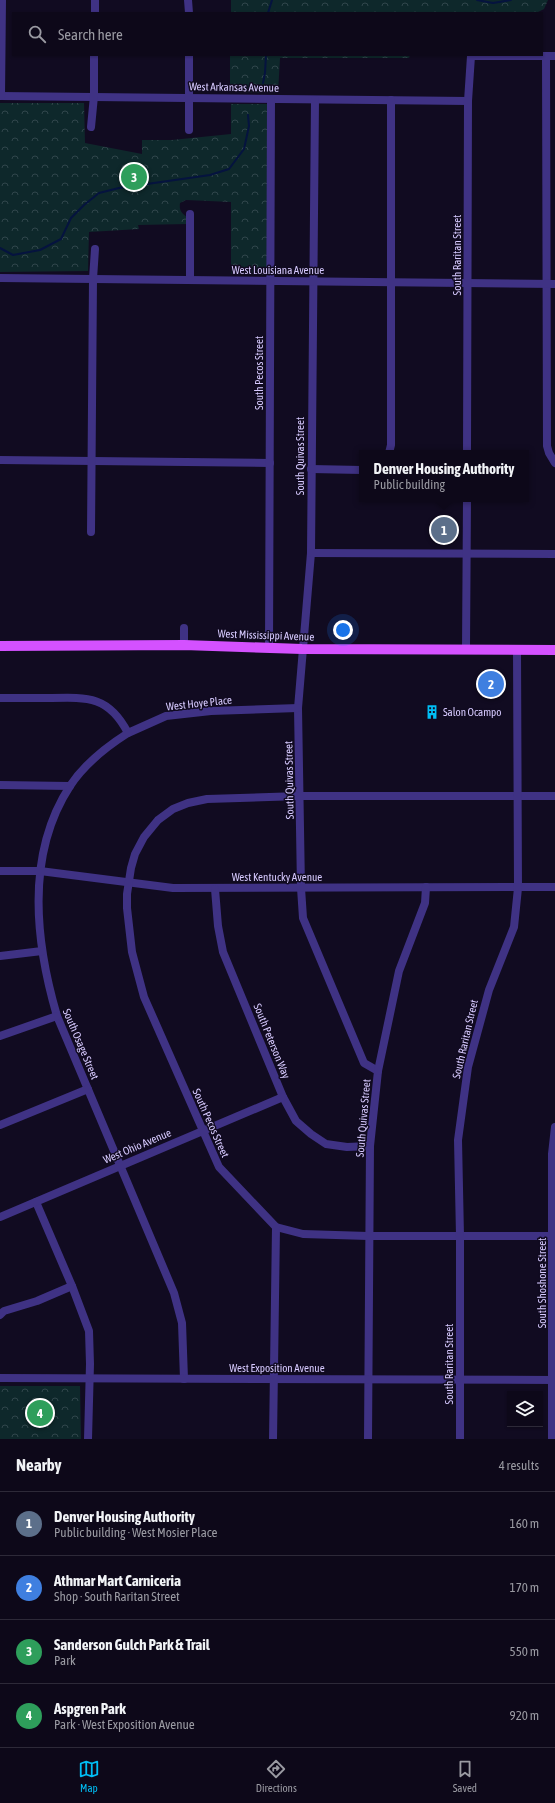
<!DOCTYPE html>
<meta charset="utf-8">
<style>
:root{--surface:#0d0819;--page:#1b1626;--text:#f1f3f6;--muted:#9a9aa2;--line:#2d2938;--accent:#00bef5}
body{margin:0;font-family:"Asap Condensed",sans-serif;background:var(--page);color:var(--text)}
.controls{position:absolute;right:12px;bottom:12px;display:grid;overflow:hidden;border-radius:0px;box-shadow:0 1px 3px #0004}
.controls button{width:36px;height:36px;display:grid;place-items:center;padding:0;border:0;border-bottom:1px solid var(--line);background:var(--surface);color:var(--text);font:20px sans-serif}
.you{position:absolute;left:343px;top:630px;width:14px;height:14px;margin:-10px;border:3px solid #fff;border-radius:50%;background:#1a73e8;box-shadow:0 0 0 6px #1a73e833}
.badge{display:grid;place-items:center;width:26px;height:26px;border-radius:50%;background:var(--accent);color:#fff;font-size:13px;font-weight:700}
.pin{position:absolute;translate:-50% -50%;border:2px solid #fff;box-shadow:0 1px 4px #0006}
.popup{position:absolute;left:359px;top:450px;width:170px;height:52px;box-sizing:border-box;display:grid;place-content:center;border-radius:0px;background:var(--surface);filter:drop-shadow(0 1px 3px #0005);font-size:13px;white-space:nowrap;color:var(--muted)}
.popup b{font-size:15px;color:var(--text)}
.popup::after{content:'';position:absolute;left:50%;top:100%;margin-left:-8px;border:8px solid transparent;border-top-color:var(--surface)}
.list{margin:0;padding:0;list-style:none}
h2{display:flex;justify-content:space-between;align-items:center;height:52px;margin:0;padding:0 16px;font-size:17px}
h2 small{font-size:13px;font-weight:400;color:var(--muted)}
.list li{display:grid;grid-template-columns:26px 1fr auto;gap:12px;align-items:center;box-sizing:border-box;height:64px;padding:0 16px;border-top:1px solid var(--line)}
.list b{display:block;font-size:15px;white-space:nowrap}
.list p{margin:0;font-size:13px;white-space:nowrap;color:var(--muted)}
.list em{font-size:13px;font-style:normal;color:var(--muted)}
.icon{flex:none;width:22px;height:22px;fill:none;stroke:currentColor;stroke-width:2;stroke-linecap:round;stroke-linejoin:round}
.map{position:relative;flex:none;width:555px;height:1439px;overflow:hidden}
.search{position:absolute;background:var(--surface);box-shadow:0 1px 3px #0004;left:12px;right:12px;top:12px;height:44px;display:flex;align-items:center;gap:10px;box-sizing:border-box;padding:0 14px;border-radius:0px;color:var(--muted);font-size:15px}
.sheet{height:308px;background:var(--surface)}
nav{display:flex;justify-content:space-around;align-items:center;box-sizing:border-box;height:56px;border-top:1px solid var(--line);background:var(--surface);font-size:11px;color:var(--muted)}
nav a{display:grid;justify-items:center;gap:2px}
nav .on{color:var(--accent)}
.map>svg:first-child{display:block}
.park{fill:url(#park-crowns)}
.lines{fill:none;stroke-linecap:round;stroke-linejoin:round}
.stream{stroke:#05133f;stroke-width:2}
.minor{stroke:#3f3284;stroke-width:8}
.major{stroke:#d451ff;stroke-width:10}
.labels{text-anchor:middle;stroke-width:3;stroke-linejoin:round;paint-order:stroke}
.street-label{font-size:11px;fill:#d7caff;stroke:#110b21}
.poi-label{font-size:11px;fill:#d7caff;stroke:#110b21;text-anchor:start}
</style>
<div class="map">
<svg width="555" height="1439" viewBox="0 0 555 1439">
<defs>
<pattern id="park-crowns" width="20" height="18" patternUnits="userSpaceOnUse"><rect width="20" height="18" fill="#0e282b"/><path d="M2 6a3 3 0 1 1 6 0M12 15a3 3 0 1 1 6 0" fill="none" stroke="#30464b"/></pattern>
</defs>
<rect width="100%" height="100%" fill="#110b21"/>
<!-- park -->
<g class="park">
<polygon points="231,0 548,0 544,9 536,13 231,13"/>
<polygon points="230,55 410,55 409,58 280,58 278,93 230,92"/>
<path d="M0,103H84L85,143L142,154V140H172L231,134V104H267L268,275L231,274V202L186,200L180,203C179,210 181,213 187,217V224L138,225L139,229L89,232L88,271L0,272Z"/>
<polygon points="0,1386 80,1386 81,1439 0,1439"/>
</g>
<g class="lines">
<!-- stream -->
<g class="stream">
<polyline points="477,0 493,3 511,0"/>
<polyline points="268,13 272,0"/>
<polyline points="263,83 265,73 266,55"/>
<polyline points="0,248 13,255 40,250 61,239 71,218 84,205 99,193 119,188 210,175 229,169 244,149 249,126 248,115"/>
</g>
<!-- minor -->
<g class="minor">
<polyline points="188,0 189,13"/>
<polyline points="95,13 95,0"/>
<polyline points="189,55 189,130"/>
<polyline points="546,56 547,446 549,453 555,463"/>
<polyline points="0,96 468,101"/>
<polyline points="1,96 2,0"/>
<polyline points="315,100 311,553 298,708 301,888 303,918 364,1063 378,1071 370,1146 368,1439"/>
<polyline points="91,127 94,96 94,55"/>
<polyline points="190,214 190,280"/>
<polyline points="0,278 555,284"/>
<polyline points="389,453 391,445 391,100"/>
<polyline points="467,453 468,101 471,56 555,56"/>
<polyline points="0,460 270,463"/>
<polyline points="311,469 362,470"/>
<polyline points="91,532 93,279 95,249"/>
<polyline points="311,553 555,554"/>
<polyline points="184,628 184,645"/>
<polyline points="269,648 271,99"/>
<polyline points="466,649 467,499"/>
<path d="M0,698C17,698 33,698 50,698C88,697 109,696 128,733L166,716L211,711L298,708"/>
<path d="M128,733C106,747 85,763 70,786C25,855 35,941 57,1016L174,1293L182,1323L184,1379"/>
<polyline points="0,785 70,786"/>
<polyline points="0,871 40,871 173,888 555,887"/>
<polyline points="215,889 218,926 223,952 283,1097 296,1121 311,1134 326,1144 347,1147 370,1146"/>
<polyline points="0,956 42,951"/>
<polyline points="0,1036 57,1016"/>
<polyline points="378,1071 399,971 425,903 426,887"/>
<polyline points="0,1125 88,1089"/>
<polyline points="36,1202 72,1286 89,1331 90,1364 88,1439"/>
<polyline points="0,1217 283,1097"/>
<polyline points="276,1227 303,1234 368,1236 555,1236"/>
<polyline points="0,1315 4,1311 37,1301 72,1286"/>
<polyline points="0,1378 555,1380"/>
<polyline points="273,1439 276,1227 219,1167 144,997 132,952 127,908 127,894 131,868 135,854 144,837 158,820 173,809 188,803 207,799 300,796 555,796"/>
<polyline points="460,1439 460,1236 458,1140 468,1067 489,990 514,927 518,888 517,650"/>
<polyline points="552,1439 552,1154 555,1127"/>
</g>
<!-- major -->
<polyline class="major" points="0,646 184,645 302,649 555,650"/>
</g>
<!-- icons -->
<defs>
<symbol id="building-bare" viewBox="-9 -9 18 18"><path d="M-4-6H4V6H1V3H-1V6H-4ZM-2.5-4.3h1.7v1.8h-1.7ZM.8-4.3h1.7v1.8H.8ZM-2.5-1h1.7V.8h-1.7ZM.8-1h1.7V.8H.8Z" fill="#00bef5" stroke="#110b21" stroke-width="2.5" paint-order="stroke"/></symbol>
</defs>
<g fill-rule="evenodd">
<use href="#building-bare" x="422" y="702" width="20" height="20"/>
</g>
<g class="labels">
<!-- street labels -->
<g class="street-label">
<text transform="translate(234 87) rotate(1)" y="4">West Arkansas Avenue</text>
<text transform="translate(457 255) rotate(-90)" y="4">South Raritan Street</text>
<text x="278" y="274">West Louisiana Avenue</text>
<text transform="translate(259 373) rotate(-90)" y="4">South Pecos Street</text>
<text transform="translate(300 456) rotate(-90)" y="4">South Quivas Street</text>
<text transform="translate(266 635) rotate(2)" y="4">West Mississippi Avenue</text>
<text transform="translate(199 703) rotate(-6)" y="4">West Hoye Place</text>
<text transform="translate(289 780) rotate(-91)" y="4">South Quivas Street</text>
<text x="277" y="881">West Kentucky Avenue</text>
<text transform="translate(465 1039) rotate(-77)" y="4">South Raritan Street</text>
<text transform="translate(272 1041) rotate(68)" y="4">South Peterson Way</text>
<text transform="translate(81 1044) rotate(67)" y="4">South Osage Street</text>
<text transform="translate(363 1118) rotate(-85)" y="4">South Quivas Street</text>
<text transform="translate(211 1123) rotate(66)" y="4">South Pecos Street</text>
<text transform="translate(137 1146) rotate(-23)" y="4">West Ohio Avenue</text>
<text transform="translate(542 1283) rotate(-90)" y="4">South Shoshone Street</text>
<text transform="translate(449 1364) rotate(-90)" y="4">South Raritan Street</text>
<text x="277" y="1372">West Exposition Avenue</text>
</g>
<!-- poi labels -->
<g class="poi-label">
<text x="443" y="716">Salon Ocampo</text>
</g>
</g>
</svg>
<div class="controls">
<button><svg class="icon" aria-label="layers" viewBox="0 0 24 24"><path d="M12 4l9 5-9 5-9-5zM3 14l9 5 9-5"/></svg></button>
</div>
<div class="you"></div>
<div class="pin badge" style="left:444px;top:530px;background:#5c6f8a">1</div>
<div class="popup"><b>Denver Housing Authority</b>Public building</div>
<div class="pin badge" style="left:491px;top:684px;background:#3f7fe0">2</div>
<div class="pin badge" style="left:134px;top:177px;background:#2e9e5b">3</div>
<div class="pin badge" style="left:40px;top:1413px;background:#2e9e5b">4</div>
<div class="search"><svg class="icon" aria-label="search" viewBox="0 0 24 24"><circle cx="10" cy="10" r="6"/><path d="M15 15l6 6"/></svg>Search here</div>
</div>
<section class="sheet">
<h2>Nearby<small>4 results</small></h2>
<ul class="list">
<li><span class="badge" style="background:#5c6f8a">1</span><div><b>Denver Housing Authority</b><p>Public building · West Mosier Place</p></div><em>160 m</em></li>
<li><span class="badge" style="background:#3f7fe0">2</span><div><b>Athmar Mart Carniceria</b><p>Shop · South Raritan Street</p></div><em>170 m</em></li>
<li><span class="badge" style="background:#2e9e5b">3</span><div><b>Sanderson Gulch Park &amp; Trail</b><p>Park</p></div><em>550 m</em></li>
<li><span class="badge" style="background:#2e9e5b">4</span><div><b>Aspgren Park</b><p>Park · West Exposition Avenue</p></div><em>920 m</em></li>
</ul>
</section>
<nav>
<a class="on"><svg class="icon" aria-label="map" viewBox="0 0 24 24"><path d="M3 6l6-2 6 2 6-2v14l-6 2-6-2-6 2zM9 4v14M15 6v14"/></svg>Map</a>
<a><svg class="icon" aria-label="directions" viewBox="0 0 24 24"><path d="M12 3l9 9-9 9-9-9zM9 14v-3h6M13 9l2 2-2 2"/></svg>Directions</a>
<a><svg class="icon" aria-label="saved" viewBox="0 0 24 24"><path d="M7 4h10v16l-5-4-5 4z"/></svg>Saved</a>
</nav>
